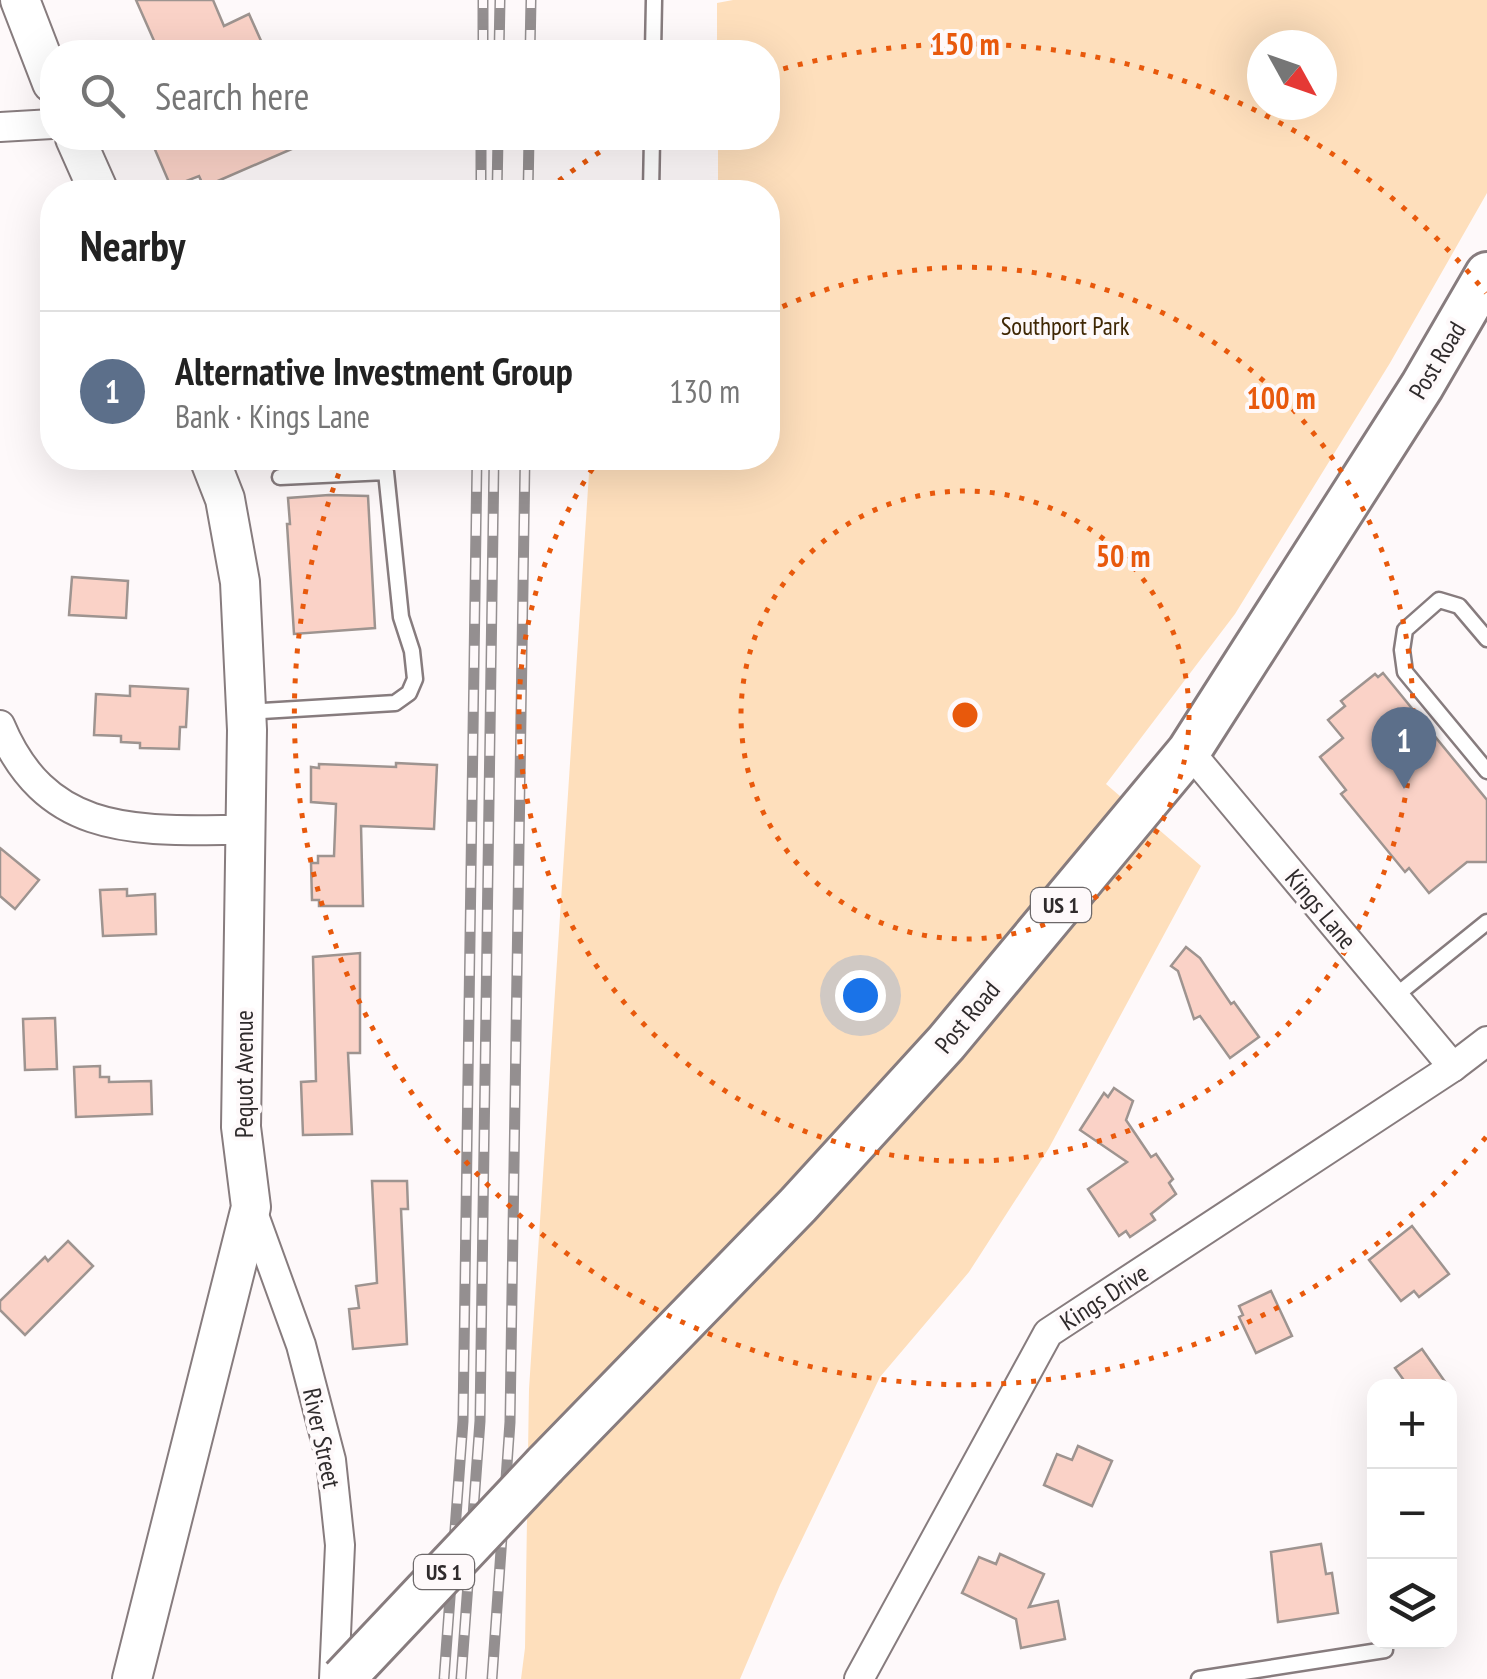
<!DOCTYPE html>
<meta charset="utf-8">
<style>
:root{--surface:#fff;--page:#f2f2f2;--text:#222;--muted:#767676;--line:#e0e0e0;--accent:#3d7c6b}
body{margin:0;font-family:"PT Sans Narrow",sans-serif;background:var(--page);color:var(--text)}
.controls{position:absolute;right:30px;bottom:30px;display:grid;overflow:hidden;border-radius:20px;box-shadow:0 10px 40px #0002}
.controls button{width:90px;height:90px;display:grid;place-items:center;padding:0;border:0;border-bottom:2px solid var(--line);background:var(--surface);color:var(--text);font:50px sans-serif}
.compass{position:absolute;left:1247px;top:30px;width:90px;height:90px;border-radius:50%;background:var(--surface);box-shadow:0 10px 40px #0002;rotate:130deg}
.you{position:absolute;left:860px;top:995px;width:35px;height:35px;margin:-25px;border:8px solid #fff;border-radius:50%;background:#1a73e8;box-shadow:0 0 0 15px #1a73e833}
.badge{display:grid;place-items:center;width:65px;height:65px;border-radius:50%;background:var(--accent);color:#fff;font-size:32px;font-weight:700}
.pin{position:absolute;translate:-50% -82px;filter:drop-shadow(0 2px 5px #0008)}
.pin::after{content:'';position:absolute;top:52px;width:35px;height:30px;background:inherit;clip-path:polygon(0 0,100% 0,50% 100%)}
.list{margin:0;padding:0;list-style:none}
h2{display:flex;justify-content:space-between;align-items:center;height:130px;margin:0;padding:0 40px;font-size:42px}
h2 small{font-size:32px;font-weight:400;color:var(--muted)}
.list li{display:grid;grid-template-columns:65px 1fr auto;gap:30px;align-items:center;box-sizing:border-box;height:160px;padding:0 40px;border-top:2px solid var(--line)}
.list b{display:block;font-size:38px;white-space:nowrap}
.list p{margin:0;font-size:32px;white-space:nowrap;color:var(--muted)}
.list em{font-size:32px;font-style:normal;color:var(--muted)}
.icon{flex:none;width:55px;height:55px;fill:none;stroke:currentColor;stroke-width:2;stroke-linecap:round;stroke-linejoin:round}
.map{position:relative;flex:none;width:1487px;height:1679px;overflow:hidden}
.search{position:absolute;background:var(--surface);box-shadow:0 10px 40px #0002;left:40px;top:40px;width:740px;height:110px;display:flex;align-items:center;gap:25px;box-sizing:border-box;padding:0 35px;border-radius:40px;color:var(--muted);font-size:38px}
.panel{position:absolute;background:var(--surface);box-shadow:0 10px 40px #0002;left:40px;top:180px;width:740px;height:290px;border-radius:40px}
.map>svg:first-child{display:block}
.green{fill:#fedfbc;fill-rule:evenodd}
.building{fill:#fad2c7;stroke:#9e9490;stroke-width:2.5}
.lines{fill:none;stroke-linecap:round;stroke-linejoin:round}
.lane-casing{stroke:#877c7e;stroke-width:19}
.street-casing{stroke:#877c7e;stroke-width:32}
.secondary-casing{stroke:#877c7e;stroke-width:42}
.primary-casing{stroke:#877c7e;stroke-width:48}
.lane{stroke:#fff;stroke-width:14}
.street{stroke:#fff;stroke-width:28}
.secondary{stroke:#fff;stroke-width:38}
.primary{stroke:#fff;stroke-width:42}
.rail-casing{stroke:#948f90;stroke-width:11}
.rail{stroke:#fef9fa;stroke-width:8;stroke-dasharray:22;stroke-linecap:butt}
.primary-bridge-casing{stroke:#877c7e;stroke-width:48;stroke-linecap:butt}
.primary-bridge{stroke:#fff;stroke-width:42}
.ring{fill:none;stroke:#e8590c;stroke-width:5;stroke-dasharray:5 10}
.labels{text-anchor:middle;stroke-width:8;stroke-linejoin:round;paint-order:stroke}
.shield{fill:#fef9fa;stroke:#6d696a;stroke-width:2.5}
.shield-label{font-size:22px;font-weight:bold;fill:#2f2b2c}
.park-label{font-size:25px;fill:#3f2704;stroke:#fef9fa}
.street-label{font-size:25px;fill:#2f2b2c;stroke:#fef9fa}
.centre{fill:#e8590c;stroke:#fef9fa;stroke-width:5}
.ring-label{font-size:30px;text-anchor:middle;font-weight:bold;fill:#e8590c;stroke:#fef9fa;stroke-width:8;stroke-linejoin:round;paint-order:stroke}
</style>
<div class="map">
<svg width="1487" height="1679" viewBox="0 0 1487 1679">
<rect width="100%" height="100%" fill="#fef9fa"/>
<!-- green -->
<path class="green" d="M733,0H1487V193L1390,363L1235,614L1106,784L1201,866L1049,1148L969,1272L880,1377L780,1585L740,1679H521L525,1648L529,1389L590,458H768V192H718V138H768V52H717V3ZM1262,45H1322V105H1262Z"/>
<!-- building -->
<g class="building">
<polygon points="136,0 213,0 224,26 249,14 266,52 159,52"/>
<polygon points="150,138 317,138 204,187 199,176 171,187"/>
<polygon points="329,495 368,496 375,628 294,634 287,524 290,524 288,498"/>
<polygon points="72,577 128,581 126,618 69,615"/>
<polygon points="1383,673 1487,800 1487,862 1467,862 1429,893 1409,868 1405,872 1341,794 1346,790 1320,757 1343,738 1328,720 1345,706 1341,701 1375,674 1378,677"/>
<polygon points="130,686 188,689 186,727 180,727 179,749 140,748 140,743 121,742 121,736 94,735 96,694 130,696"/>
<polygon points="396,763 437,765 434,829 361,826 363,906 319,906 319,900 312,900 311,863 318,863 318,856 334,856 336,804 311,802 311,767 319,768 319,764 396,767"/>
<polygon points="0,848 39,880 15,909 0,896"/>
<polygon points="127,889 127,896 155,894 156,934 103,936 100,890"/>
<polygon points="1186,947 1200,958 1231,1004 1234,1002 1259,1037 1230,1058 1200,1016 1194,1019 1178,971 1171,966"/>
<polygon points="360,953 360,1053 348,1053 352,1134 303,1135 301,1082 316,1081 313,957"/>
<polygon points="55,1018 57,1069 25,1070 23,1019"/>
<polygon points="100,1066 100,1077 109,1077 109,1082 151,1081 152,1114 76,1117 74,1067"/>
<polygon points="1114,1088 1133,1101 1126,1120 1151,1157 1156,1154 1173,1179 1169,1183 1176,1194 1151,1214 1155,1220 1130,1237 1126,1231 1119,1236 1088,1189 1127,1162 1080,1130 1104,1093 1108,1097"/>
<polygon points="372,1181 407,1181 408,1209 401,1209 407,1344 353,1349 349,1309 359,1308 356,1286 377,1283"/>
<polygon points="1412,1226 1449,1274 1419,1297 1414,1291 1401,1301 1369,1260"/>
<polygon points="68,1241 93,1266 25,1335 0,1310 0,1301 45,1257 48,1261"/>
<polygon points="1271,1291 1292,1336 1256,1353 1239,1317 1243,1315 1239,1306"/>
<polygon points="1422,1349 1448,1386 1408,1386 1395,1368"/>
<polygon points="1078,1446 1112,1461 1092,1506 1044,1485 1057,1454 1072,1460"/>
<polygon points="1321,1544 1326,1574 1332,1573 1338,1613 1278,1622 1271,1552"/>
<polygon points="1000,1554 1044,1574 1029,1607 1058,1601 1065,1639 1021,1648 1016,1619 962,1593 979,1557 996,1564"/>
</g>
<g class="lines">
<defs>
<g id="lane">
<polyline points="653,52 654,0"/>
<polyline points="651,192 652,138"/>
<polyline points="1487,639 1459,606 1439,600 1405,630 1402,650 1405,672 1487,771"/>
<polyline points="247,712 395,703 409,693 415,679 412,651 401,617 386,472 280,477"/>
<polyline points="1394,997 1487,922"/>
<polyline points="1199,1679 1385,1650"/>
</g>
<g id="street">
<polyline points="0,127 52,124"/>
<path d="M0,725C48,840 141,830 246,830"/>
<polyline points="1189,751 1453,1067"/>
<polyline points="251,1207 301,1345 331,1460 340,1545 334,1679"/>
<polyline points="859,1679 1048,1333 1453,1067 1487,1041"/>
</g>
<g id="secondary">
<polyline points="20,0 52,83"/>
<polyline points="75,138 99,192"/>
<polyline points="132,1679 251,1207 241,1127 247,730 240,582 225,499 209,458"/>
</g>
<polyline id="primary" points="545,1465 798,1205 946,1043 1189,751 1422,386 1487,274"/>
</defs>
<!-- lane casing -->
<use href="#lane" class="lane-casing"/>
<!-- street casing -->
<use href="#street" class="street-casing"/>
<!-- secondary casing -->
<use href="#secondary" class="secondary-casing"/>
<!-- primary casing -->
<use href="#primary" class="primary-casing"/>
<!-- lane -->
<use href="#lane" class="lane"/>
<!-- street -->
<use href="#street" class="street"/>
<!-- secondary -->
<use href="#secondary" class="secondary"/>
<!-- primary -->
<use href="#primary" class="primary"/>
<defs>
<g id="rail">
<polyline points="483,52 483,0"/>
<polyline points="499,52 500,0"/>
<polyline points="530,52 531,0"/>
<polyline points="481,192 481,138"/>
<polyline points="497,192 498,138"/>
<polyline points="528,192 529,138"/>
<polyline points="444,1679 463,1421 477,458"/>
<polyline points="461,1679 480,1421 494,458"/>
<polyline points="492,1679 510,1422 525,458"/>
</g>
</defs>
<!-- rail casing -->
<use href="#rail" class="rail-casing"/>
<!-- rail -->
<use href="#rail" class="rail"/>
<defs>
<polyline id="primary-bridge" points="343,1679 545,1465"/>
</defs>
<!-- primary-bridge casing -->
<use href="#primary-bridge" class="primary-bridge-casing"/>
<!-- primary-bridge -->
<use href="#primary-bridge" class="primary-bridge"/>
</g>
<!-- distance rings -->
<g class="ring">
<circle cx="965" cy="715" r="224"/>
<path d="M769 313A447 447 0 1 1 599 459"/>
<path d="M1486 1137A671 671 0 0 1 345 458M547 190A671 671 0 0 1 619 140M769 73A671 671 0 0 1 1486 293"/>
</g>
<g class="labels">
<!-- shield labels -->
<g class="shield">
<rect x="1031" y="888" width="60" height="34" rx="8"/>
<rect x="414" y="1555" width="60" height="34" rx="8"/>
</g>
<g class="shield-label">
<text x="1061" y="913">US 1</text>
<text x="444" y="1580">US 1</text>
</g>
<!-- park labels -->
<g class="park-label">
<text x="1065" y="335">Southport Park</text>
</g>
<!-- street labels -->
<g class="street-label">
<text transform="translate(1437 360) rotate(-59)" y="9">Post Road</text>
<text transform="translate(1321 909) rotate(50)" y="9">Kings Lane</text>
<text transform="translate(967 1017) rotate(-50)" y="9">Post Road</text>
<text transform="translate(244 1074) rotate(-90)" y="9">Pequot Avenue</text>
<text transform="translate(1104 1297) rotate(-33)" y="9">Kings Drive</text>
<text transform="translate(322 1438) rotate(78)" y="9">River Street</text>
</g>
</g>
<circle cx="965" cy="715" r="15" class="centre"/>
<g class="ring-label">
<text x="965" y="55">150 m</text>
<text x="1281" y="409">100 m</text>
<text x="1123" y="567">50 m</text>
</g>
</svg>
<div class="controls">
<button>+</button>
<button>−</button>
<button><svg class="icon" aria-label="layers" viewBox="0 0 24 24"><path d="M12 4l9 5-9 5-9-5zM3 14l9 5 9-5"/></svg></button>
</div>
<svg class="compass" viewBox="-18 -18 36 36"><path d="M0-13l5 13h-10z" fill="#e53935"/><path d="M0 13l5-13h-10z" fill="#767676"/></svg>
<div class="you"></div>
<div class="pin badge" style="left:1404px;top:789px;background:#5c6f8a">1</div>
<div class="search"><svg class="icon" aria-label="search" viewBox="0 0 24 24"><circle cx="10" cy="10" r="6"/><path d="M15 15l6 6"/></svg>Search here</div>
<section class="panel">
<h2>Nearby<small></small></h2>
<ul class="list">
<li><span class="badge" style="background:#5c6f8a">1</span><div><b>Alternative Investment Group</b><p>Bank · Kings Lane</p></div><em>130 m</em></li>
</ul>
</section>
</div>
